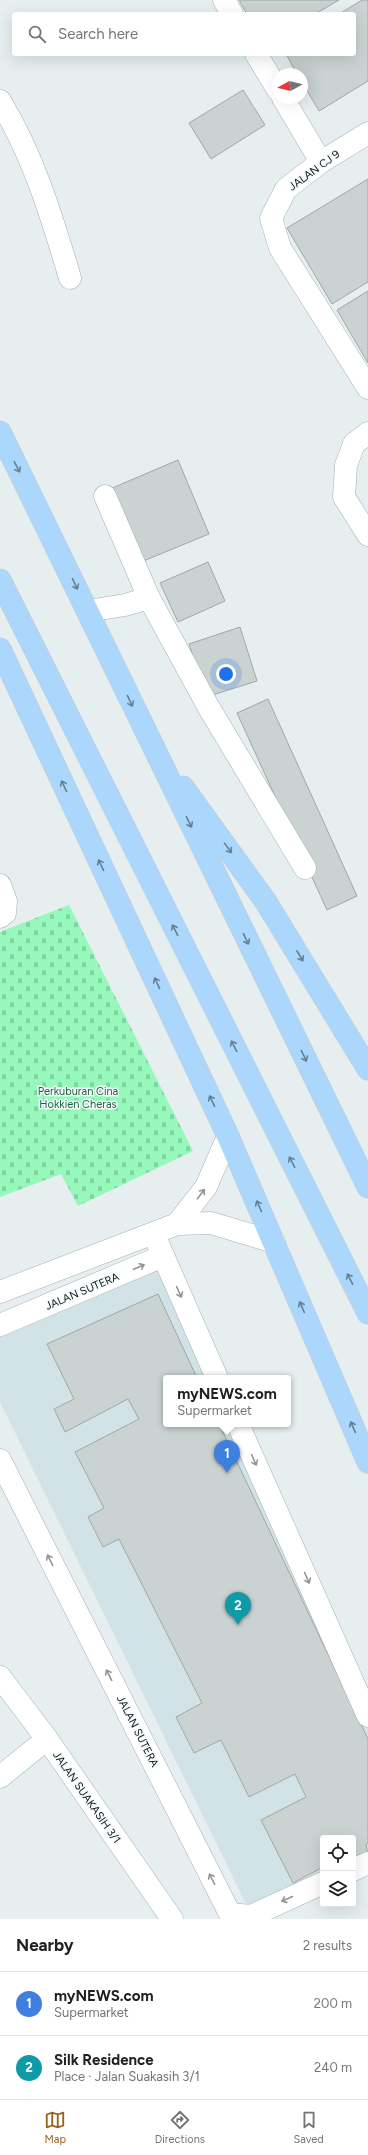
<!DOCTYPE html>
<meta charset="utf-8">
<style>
:root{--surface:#fff;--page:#f6f6f6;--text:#202124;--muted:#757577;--line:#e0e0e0;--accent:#976119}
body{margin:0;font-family:Figtree,sans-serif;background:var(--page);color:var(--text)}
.controls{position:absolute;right:12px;bottom:12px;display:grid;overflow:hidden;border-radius:4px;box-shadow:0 4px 16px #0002}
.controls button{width:36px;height:36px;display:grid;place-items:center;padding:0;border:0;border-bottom:1px solid var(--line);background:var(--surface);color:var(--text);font:20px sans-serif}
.compass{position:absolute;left:272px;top:68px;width:36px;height:36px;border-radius:50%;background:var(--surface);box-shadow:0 4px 16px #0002;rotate:262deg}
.you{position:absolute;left:226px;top:674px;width:14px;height:14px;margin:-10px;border:3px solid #fff;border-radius:50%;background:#1a73e8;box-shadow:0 0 0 6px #1a73e833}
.badge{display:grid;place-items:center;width:26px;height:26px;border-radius:50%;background:var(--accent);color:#fff;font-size:13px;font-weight:700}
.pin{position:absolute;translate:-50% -33px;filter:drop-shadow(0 1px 2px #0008)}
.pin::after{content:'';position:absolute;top:21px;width:14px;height:12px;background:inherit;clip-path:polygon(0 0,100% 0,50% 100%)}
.popup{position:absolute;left:163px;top:1375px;width:128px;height:52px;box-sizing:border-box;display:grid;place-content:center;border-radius:4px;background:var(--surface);filter:drop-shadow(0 1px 3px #0005);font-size:13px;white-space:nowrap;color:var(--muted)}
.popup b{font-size:15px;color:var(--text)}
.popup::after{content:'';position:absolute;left:50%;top:100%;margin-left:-8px;border:8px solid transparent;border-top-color:var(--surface)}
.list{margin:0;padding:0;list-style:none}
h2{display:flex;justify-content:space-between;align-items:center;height:52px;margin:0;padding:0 16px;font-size:17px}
h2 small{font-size:13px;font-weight:400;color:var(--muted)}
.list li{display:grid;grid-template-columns:26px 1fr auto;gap:12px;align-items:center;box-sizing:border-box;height:64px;padding:0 16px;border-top:1px solid var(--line)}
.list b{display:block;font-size:15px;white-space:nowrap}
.list p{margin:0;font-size:13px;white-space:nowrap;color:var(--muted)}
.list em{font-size:13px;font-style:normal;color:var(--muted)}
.icon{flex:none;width:22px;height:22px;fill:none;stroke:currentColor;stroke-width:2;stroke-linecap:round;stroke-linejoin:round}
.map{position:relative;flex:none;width:368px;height:1919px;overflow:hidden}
.search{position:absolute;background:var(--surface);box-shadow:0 4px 16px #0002;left:12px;right:12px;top:12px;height:44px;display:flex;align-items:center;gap:10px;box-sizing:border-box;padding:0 14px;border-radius:4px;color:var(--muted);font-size:15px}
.sheet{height:180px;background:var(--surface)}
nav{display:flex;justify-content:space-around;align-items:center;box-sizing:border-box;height:56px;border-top:1px solid var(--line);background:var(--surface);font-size:11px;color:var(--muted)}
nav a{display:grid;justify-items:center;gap:2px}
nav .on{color:var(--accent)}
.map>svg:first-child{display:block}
.built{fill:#d2e3e7}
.cemetery{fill:url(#cemetery-stones)}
.building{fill:#cbd3d2;stroke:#a0a7a6}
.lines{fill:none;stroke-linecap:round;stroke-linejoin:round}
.minor-casing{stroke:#a7afb0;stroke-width:23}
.highway-casing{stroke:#cacbcb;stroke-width:23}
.minor{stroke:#fff;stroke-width:22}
.highway{stroke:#aad7fb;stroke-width:22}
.oneway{stroke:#657f93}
.oneway2{stroke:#939595}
.labels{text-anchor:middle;stroke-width:3;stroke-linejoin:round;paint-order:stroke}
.street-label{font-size:11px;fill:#101313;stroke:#f3fbfd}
.park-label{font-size:11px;fill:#1d653e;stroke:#f3fbfd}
</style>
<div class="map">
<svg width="368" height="1919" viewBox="0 0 368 1919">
<defs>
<pattern id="cemetery-stones" width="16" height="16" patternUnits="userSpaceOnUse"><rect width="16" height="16" fill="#96f8ba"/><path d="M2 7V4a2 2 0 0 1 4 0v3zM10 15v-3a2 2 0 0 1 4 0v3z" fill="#80d49f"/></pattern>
</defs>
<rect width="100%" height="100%" fill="#e6eef0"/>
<!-- built -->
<polygon class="built" points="159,1265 209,1378 166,1378 166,1424 230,1424 368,1730 368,1857 353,1838 323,1838 323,1877 249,1910 0,1402 0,1332"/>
<!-- cemetery -->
<polygon class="cemetery" points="69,905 193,1151 78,1206 61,1174 0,1197 0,932"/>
<!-- building -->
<g class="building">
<polygon points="239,0 339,0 315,14 247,14"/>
<polygon points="362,0 368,0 368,81 319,111 302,82 302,74 297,74 286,54 354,54 354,14 339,14"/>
<polygon points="243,90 265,125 211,159 189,123"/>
<polygon points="368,179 368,282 332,304 287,228"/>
<polygon points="368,291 368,363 337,310"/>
<polygon points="178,460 209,534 141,562 110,489"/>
<polygon points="208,562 225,601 178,622 160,583"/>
<polygon points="240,627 257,681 206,697 189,644"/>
<polygon points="268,699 357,896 327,910 237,713"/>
<polygon points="158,1294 197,1378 166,1378 166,1424 219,1424 368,1739 368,1843 366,1844 368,1856 353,1864 353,1838 323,1838 323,1867 293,1883 261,1820 306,1797 295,1774 249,1797 221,1740 194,1753 176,1717 202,1703 119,1539 103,1547 88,1517 104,1508 75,1452 139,1419 128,1399 65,1432 54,1409 74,1399 47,1344"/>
</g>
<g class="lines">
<defs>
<g id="minor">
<polyline points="224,0 232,14"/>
<polyline points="256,54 278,90"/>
<polyline points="283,98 321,162"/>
<path d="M0,101C33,155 52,217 70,278"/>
<polyline points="368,133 321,162 286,189 271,218 280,248 368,388"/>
<polyline points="368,433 354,444 346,465 344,497 368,535"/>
<polyline points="105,496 149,598"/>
<polyline points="88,611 125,605 149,598 209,708 305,868"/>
<polyline points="0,885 6,901 5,913 0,917"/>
<polyline points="177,1224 206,1187 228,1136"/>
<polyline points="158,1244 217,1378"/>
<polyline points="0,1292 177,1224 211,1223 274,1242"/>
<polyline points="0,1325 163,1256"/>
<polyline points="238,1424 368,1716"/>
<polyline points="0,1460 230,1914 251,1916 323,1883"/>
<polyline points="0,1677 47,1739 172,1919"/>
<polyline points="0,1777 47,1739"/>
<polyline points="353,1870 368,1863"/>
</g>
<g id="highway">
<polyline points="0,432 368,1187"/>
<polyline points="0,580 368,1313"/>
<polyline points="0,649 228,1136 368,1462"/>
<polyline points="183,787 266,902 368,1069"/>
</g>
</defs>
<!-- minor casing -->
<use href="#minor" class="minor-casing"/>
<!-- highway casing -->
<use href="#highway" class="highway-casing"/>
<!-- minor -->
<use href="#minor" class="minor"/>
<!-- highway -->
<use href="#highway" class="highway"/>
</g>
<!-- one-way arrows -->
<defs><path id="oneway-shaft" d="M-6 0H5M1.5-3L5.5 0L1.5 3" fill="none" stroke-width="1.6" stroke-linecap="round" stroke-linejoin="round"/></defs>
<g class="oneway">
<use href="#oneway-shaft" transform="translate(17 467) rotate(63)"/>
<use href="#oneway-shaft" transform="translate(75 584) rotate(64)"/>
<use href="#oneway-shaft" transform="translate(130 701) rotate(65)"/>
<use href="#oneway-shaft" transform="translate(64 786) rotate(-115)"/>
<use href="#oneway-shaft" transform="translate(189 822) rotate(64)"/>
<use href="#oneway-shaft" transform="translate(228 848) rotate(54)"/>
<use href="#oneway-shaft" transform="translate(101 865) rotate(-115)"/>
<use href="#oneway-shaft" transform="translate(175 930) rotate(-117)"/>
<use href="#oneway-shaft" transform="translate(246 939) rotate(64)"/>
<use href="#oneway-shaft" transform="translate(300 956) rotate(59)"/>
<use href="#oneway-shaft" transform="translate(157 983) rotate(-115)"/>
<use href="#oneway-shaft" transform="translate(234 1046) rotate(-117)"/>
<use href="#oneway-shaft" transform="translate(304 1056) rotate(64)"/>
<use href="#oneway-shaft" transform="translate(212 1101) rotate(-115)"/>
<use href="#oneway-shaft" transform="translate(292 1162) rotate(-117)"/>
<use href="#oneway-shaft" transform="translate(259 1206) rotate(-114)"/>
<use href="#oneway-shaft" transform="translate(350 1279) rotate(-117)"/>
<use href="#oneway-shaft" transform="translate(302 1307) rotate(-113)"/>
<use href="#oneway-shaft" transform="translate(353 1427) rotate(-113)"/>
</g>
<g class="oneway2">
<use href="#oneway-shaft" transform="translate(201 1194) rotate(-53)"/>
<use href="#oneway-shaft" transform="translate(139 1267) rotate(-23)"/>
<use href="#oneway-shaft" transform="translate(179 1292) rotate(66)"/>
<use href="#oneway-shaft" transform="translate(254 1460) rotate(66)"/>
<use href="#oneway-shaft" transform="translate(50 1560) rotate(-117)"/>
<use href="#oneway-shaft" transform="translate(307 1578) rotate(66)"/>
<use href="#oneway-shaft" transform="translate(109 1675) rotate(-117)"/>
<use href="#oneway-shaft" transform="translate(212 1879) rotate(-117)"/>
<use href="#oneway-shaft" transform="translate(287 1899) rotate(156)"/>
</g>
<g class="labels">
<!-- street labels -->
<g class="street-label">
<text transform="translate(314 170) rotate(-36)" y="4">JALAN CJ 9</text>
<text transform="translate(82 1291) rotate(-23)" y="4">JALAN SUTERA</text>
<text transform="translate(138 1731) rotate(63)" y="4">JALAN SUTERA</text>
<text transform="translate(87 1797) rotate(55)" y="4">JALAN SUAKASIH 3/1</text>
</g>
<!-- park labels -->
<g class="park-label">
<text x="78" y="1095">Perkuburan Cina<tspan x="78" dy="13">Hokkien Cheras</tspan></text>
</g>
</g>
</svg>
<div class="controls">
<button><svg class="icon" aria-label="locate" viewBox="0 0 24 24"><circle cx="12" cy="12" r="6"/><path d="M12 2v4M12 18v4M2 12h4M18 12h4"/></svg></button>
<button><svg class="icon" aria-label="layers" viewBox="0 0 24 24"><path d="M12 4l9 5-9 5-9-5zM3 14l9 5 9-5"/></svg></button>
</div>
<svg class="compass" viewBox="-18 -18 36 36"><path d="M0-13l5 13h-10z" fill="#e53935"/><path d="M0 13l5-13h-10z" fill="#757577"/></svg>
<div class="you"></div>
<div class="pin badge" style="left:227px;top:1473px;background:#3f7fe0">1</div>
<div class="popup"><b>myNEWS.com</b>Supermarket</div>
<div class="pin badge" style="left:238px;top:1625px;background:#0f9aa8">2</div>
<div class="search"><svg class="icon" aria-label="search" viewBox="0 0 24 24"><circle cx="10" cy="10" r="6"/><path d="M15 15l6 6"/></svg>Search here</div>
</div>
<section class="sheet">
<h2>Nearby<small>2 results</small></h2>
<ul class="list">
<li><span class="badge" style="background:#3f7fe0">1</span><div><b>myNEWS.com</b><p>Supermarket</p></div><em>200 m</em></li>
<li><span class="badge" style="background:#0f9aa8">2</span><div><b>Silk Residence</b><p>Place · Jalan Suakasih 3/1</p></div><em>240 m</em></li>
</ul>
</section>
<nav>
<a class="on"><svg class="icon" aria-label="map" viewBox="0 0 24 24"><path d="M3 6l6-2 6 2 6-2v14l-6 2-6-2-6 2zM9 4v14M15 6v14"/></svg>Map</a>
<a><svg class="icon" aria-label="directions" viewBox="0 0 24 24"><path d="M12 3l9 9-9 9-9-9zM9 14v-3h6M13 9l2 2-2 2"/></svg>Directions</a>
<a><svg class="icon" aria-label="saved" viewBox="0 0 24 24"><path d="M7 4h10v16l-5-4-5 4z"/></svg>Saved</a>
</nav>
